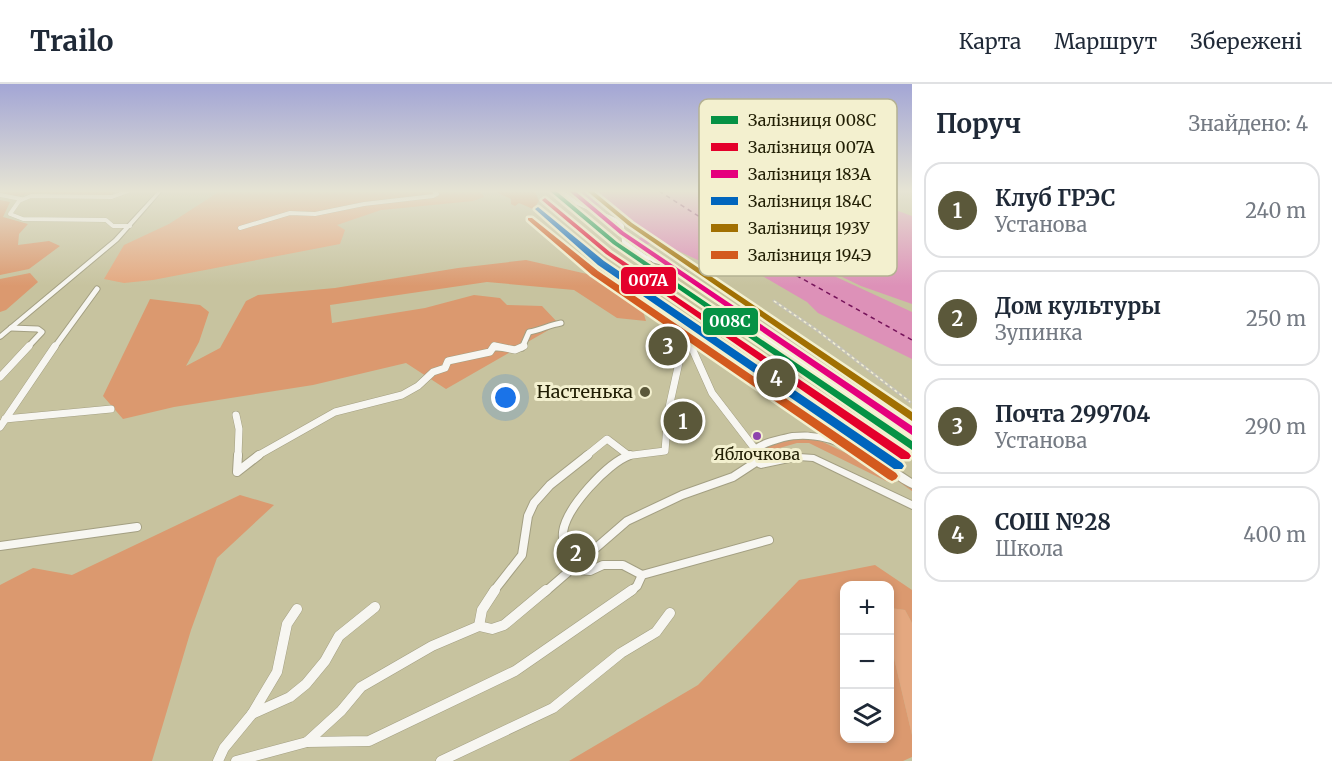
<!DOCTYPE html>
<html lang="uk">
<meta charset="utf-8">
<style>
:root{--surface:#fff;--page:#f6f6f7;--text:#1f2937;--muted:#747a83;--line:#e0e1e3;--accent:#5b583a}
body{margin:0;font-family:Merriweather,serif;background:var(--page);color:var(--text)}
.controls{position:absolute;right:18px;bottom:18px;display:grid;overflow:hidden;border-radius:12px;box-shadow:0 3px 9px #0003}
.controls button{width:54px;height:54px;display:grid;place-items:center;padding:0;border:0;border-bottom:2px solid var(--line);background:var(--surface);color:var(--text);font:30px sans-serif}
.you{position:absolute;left:506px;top:314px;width:21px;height:21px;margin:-15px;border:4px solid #fff;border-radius:50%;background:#1a73e8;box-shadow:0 0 0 9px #1a73e833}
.badge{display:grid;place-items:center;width:39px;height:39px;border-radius:50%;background:var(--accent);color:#fff;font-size:20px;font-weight:700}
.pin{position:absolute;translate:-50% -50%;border:3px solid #fff;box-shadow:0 2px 6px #0006}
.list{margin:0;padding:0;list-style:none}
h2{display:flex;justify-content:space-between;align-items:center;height:78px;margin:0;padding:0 24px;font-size:26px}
h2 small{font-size:20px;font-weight:400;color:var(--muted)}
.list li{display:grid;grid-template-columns:39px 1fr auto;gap:18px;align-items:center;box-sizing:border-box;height:96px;margin:0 12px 12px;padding:0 12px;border:2px solid var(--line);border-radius:18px}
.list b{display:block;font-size:22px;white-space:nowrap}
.list p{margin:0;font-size:20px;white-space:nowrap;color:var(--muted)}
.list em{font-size:20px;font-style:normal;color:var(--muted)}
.icon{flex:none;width:33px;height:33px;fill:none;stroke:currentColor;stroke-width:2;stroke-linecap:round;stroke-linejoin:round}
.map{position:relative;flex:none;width:912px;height:677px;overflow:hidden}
header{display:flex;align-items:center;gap:36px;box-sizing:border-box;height:84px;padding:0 30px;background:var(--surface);border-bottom:2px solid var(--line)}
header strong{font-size:28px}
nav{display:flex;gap:33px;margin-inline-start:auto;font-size:21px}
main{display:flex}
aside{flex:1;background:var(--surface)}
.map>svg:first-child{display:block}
.green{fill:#e4a880}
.forest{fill:#db996f}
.water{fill:#dd91b8}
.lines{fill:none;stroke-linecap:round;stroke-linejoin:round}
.ferry{stroke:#75135a;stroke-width:1.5;stroke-dasharray:4.5 4;stroke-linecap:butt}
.minor-far4-casing{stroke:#a39f82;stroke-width:4.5}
.minor-far3-casing{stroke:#a39f82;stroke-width:7}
.minor-far2-casing{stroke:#a39f82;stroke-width:8}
.minor-far1-casing{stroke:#a39f82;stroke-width:10}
.minor-casing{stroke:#a39f82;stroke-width:11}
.major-casing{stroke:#a39f82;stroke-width:2}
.minor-far4{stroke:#f7f6f1;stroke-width:4}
.minor-far3{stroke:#f7f6f1;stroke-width:5}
.minor-far2{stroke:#f7f6f1;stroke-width:7}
.minor-far1{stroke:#f7f6f1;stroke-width:8}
.minor{stroke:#f7f6f1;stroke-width:10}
.major{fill:#f7f6f1;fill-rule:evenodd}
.rail-casing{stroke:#c4c2b7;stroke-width:3}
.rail{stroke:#f3f0cf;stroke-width:1.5;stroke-dasharray:3;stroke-linecap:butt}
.rail-1-casing{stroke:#f3f0cf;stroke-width:5}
.rail-2-casing{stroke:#f3f0cf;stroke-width:5}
.rail-3-casing{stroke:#f3f0cf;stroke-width:5}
.rail-4-casing{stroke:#f3f0cf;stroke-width:5}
.rail-5-casing{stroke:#f3f0cf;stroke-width:5}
.rail-6-casing{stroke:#f3f0cf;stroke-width:5}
.rail-1{fill:#059245;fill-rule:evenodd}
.rail-2{fill:#e4002b;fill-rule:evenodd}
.rail-3{fill:#e5007d;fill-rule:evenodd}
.rail-4{fill:#0065bd;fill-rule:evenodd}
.rail-5{fill:#a17002;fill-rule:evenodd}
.rail-6{fill:#d35a1e;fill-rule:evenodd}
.poi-dot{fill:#5b583a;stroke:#f3f0cf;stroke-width:2}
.bus-dot{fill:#8e44ad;stroke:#f3f0cf;stroke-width:2}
.labels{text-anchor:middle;stroke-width:6;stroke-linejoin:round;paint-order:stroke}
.bus-label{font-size:16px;fill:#211e04;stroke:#f3f0cf}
.poi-label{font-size:18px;fill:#211e04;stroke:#f3f0cf;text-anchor:end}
.key{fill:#f3f0cf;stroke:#b4b192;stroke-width:1.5}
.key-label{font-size:16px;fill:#211e04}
.line-badge{stroke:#f3f0cf;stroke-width:2}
.badge-label{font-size:16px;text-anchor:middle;font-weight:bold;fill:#fff}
</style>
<header>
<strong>Trailo</strong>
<nav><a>Карта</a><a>Маршрут</a><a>Збережені</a></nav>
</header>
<main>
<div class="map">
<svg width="912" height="677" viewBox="0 0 912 677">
<rect width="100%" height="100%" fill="#c7c39f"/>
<!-- green -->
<g class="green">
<path d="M0,107H116C100,120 62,109 42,109C28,109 15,114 0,113Z"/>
<polygon points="220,107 480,107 484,113 473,117 381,126 337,141 345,146 340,160 153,196 124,199 104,195 124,161 169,140"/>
<polygon points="890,524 905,526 912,539 912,651 890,557"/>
</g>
<!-- forest -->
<g class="forest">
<polygon points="494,107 535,107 539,117 533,125 519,119 515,122 511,120 511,115"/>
<polygon points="0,116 10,118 3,133 28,140 19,150 18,161 49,157 60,162 29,185 0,191"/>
<polygon points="526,176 635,201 646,237 617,234 574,206 487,198 330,221 332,239 425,224 474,211 500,214 507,221 542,222 559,240 446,305 406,279 313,301 174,323 123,335 103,312 150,215 200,221 209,228 199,258 186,282 220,264 246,217 258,211 335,204 458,184"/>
<polygon points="30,189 38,198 6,226 0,228 0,195"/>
<polygon points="793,349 823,358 873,382 877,380 891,382 912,395 912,407 895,395 895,399 888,398 809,359 797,359 769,367 762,363 772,358 785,358 788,351"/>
<polygon points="240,411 274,421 217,474 191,546 152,677 0,677 0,501 33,484 72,491"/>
<polygon points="875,481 912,506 912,539 905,526 890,524 890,502 844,502 844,654 890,654 890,557 912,651 912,673 903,677 569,677 698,601 799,496"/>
</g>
<!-- water -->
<polygon class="water" points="568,107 860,107 874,116 873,118 912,132 912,220 861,202 813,179 756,122 754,123 806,179 912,228 912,275 818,229 807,218 747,183 746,186 700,177 657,157 642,162 630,159 646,151 646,147 607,123 586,119"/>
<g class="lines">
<!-- ferry -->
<polyline class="ferry" points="659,107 758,170 912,256"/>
<defs>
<g id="minor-far4">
<polyline points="128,107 112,113 31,112 19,117 10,130 23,135 106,136 113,142 130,142"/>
<polyline points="561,107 577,119 618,137 622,142 624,158 645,173 659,177"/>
<polyline points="0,111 21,115"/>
<polyline points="240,144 290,129 315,130 364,120 433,112 437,110 434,107"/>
</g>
<g id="minor-far3">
<polyline points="654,176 669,180 684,189 777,264"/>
<polyline points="11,244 38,245 42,248 27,264"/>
<polyline points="54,264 97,205"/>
<polyline points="493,264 503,264"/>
<path d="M522,264L529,248C541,246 549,241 561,239"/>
<polyline points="680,264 672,245 684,248 691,264"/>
</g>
<g id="minor-far2">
<polyline points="495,262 515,266 524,262"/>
<polyline points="691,262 712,309 755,365"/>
<polyline points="775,262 912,357"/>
<polyline points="0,293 29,262"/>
<polyline points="236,331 239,345 238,372"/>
<polyline points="5,335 111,325"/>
<polyline points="0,343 55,262"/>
<polyline points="257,372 335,328 402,311 418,302 433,288 445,284 448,277 490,268 494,262"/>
<polyline points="586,372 607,355 628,371"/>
<polyline points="625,372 665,367 668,328 680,274 679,262"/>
</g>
<g id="minor-far1">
<polyline points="238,371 237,388 259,371"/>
<polyline points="0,462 137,443"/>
<path d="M570,485C566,473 562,461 563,448C566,424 607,379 630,371"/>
<polyline points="570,485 590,487 603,481 623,481 642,491"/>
<polyline points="493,508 522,471 528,432 534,419 550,401 588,371"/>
<polyline points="545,508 627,437 682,411 733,393 756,378"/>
<polyline points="630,508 637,502 642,491 769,456"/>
</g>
<g id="minor">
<polyline points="479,542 482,526 495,506"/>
<polyline points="252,630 277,588 287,540 297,525"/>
<polyline points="307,658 341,627 361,603 432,562 479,542 492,545 504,541 546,506"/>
<polyline points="218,677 224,664 252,630 290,613 306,600 325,577 339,552 375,523"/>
<polyline points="236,677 307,658 369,657 515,587 632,506"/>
<polyline points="441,677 553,624 621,569 656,548 670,529"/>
</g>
<g id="major">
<polygon points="158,107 162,107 118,157 2,254 0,255 0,250 114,155"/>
<path d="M792,349C798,349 805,348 811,349C848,352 882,375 912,395V404C902,400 893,392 884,386C855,367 820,348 784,357C774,360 763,363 755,370L763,377L799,370L814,371L912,417V425L813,377L799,376L761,384L758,383L746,371C755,355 776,353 792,349Z"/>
</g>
</defs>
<!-- minor-far4 casing -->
<use href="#minor-far4" class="minor-far4-casing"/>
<!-- minor-far3 casing -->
<use href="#minor-far3" class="minor-far3-casing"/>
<!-- minor-far2 casing -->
<use href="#minor-far2" class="minor-far2-casing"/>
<!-- minor-far1 casing -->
<use href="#minor-far1" class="minor-far1-casing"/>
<!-- minor casing -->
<use href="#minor" class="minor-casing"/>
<!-- major casing -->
<use href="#major" class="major-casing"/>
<!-- minor-far4 -->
<use href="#minor-far4" class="minor-far4"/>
<!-- minor-far3 -->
<use href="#minor-far3" class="minor-far3"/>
<!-- minor-far2 -->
<use href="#minor-far2" class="minor-far2"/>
<!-- minor-far1 -->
<use href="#minor-far1" class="minor-far1"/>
<!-- minor -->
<use href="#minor" class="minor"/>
<!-- major -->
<use href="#major" class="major"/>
<defs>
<g id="rail">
<polyline points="551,107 613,159 912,365"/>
<polyline points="774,217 818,247 910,318"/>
<polyline points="750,219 912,328"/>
</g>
</defs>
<!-- rail casing -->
<use href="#rail" class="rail-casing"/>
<!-- rail -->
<use href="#rail" class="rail"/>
<defs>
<polygon id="rail-1" points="550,107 556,107 617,158 912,357 912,366 613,160"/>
<polygon id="rail-2" points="545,114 610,168 909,369 911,372 909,375 901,375 606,170 543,117 542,116"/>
<polygon id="rail-3" points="569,107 575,107 624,148 912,342 912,351 620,150"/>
<polygon id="rail-4" points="538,123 604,177 902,379 904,382 902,385 894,385 598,181 536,126 535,125"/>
<polygon id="rail-5" points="587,107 593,107 632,139 912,328 912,337 628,141"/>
<polygon id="rail-6" points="528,134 532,134 598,187 896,389 898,392 896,395 892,397 888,395 592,191 528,136"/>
</defs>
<!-- rail-1 casing -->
<use href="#rail-1" class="rail-1-casing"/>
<!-- rail-2 casing -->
<use href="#rail-2" class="rail-2-casing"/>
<!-- rail-3 casing -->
<use href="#rail-3" class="rail-3-casing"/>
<!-- rail-4 casing -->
<use href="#rail-4" class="rail-4-casing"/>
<!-- rail-5 casing -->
<use href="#rail-5" class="rail-5-casing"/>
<!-- rail-6 casing -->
<use href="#rail-6" class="rail-6-casing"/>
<!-- rail-1 -->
<use href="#rail-1" class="rail-1"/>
<!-- rail-2 -->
<use href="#rail-2" class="rail-2"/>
<!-- rail-3 -->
<use href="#rail-3" class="rail-3"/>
<!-- rail-4 -->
<use href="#rail-4" class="rail-4"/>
<!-- rail-5 -->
<use href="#rail-5" class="rail-5"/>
<!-- rail-6 -->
<use href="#rail-6" class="rail-6"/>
</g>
<!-- sky -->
<linearGradient id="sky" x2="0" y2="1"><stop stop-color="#a3a6d5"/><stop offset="0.53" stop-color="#e6e4d4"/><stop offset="1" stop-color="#e6e4d4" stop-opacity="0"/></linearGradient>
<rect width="912" height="202" fill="url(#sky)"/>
<!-- markers -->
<circle class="poi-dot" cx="645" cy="308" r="6"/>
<circle class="bus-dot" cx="757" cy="352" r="5"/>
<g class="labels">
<!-- bus labels -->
<g class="bus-label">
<text x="757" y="376">Яблочкова</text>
</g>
<!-- poi labels -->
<g class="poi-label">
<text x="633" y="314">Настенька</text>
</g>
</g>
<!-- legend -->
<rect x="699" y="15" width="198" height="177" rx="9" class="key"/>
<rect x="711" y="32" width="27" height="8" fill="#059245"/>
<rect x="711" y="59" width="27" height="8" fill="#e4002b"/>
<rect x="711" y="86" width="27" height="8" fill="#e5007d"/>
<rect x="711" y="113" width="27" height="8" fill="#0065bd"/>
<rect x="711" y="140" width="27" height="8" fill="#a17002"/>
<rect x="711" y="167" width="27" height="8" fill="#d35a1e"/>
<g class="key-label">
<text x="748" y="42">Залізниця 008С</text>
<text x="748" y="69">Залізниця 007А</text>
<text x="748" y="96">Залізниця 183А</text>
<text x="748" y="123">Залізниця 184С</text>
<text x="748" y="150">Залізниця 193У</text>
<text x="748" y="177">Залізниця 194Э</text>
</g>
<g class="line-badge">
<rect x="620" y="182" width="57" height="29" rx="6" fill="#e4002b"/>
<rect x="702" y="223" width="57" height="29" rx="6" fill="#059245"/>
</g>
<g class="badge-label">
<text x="648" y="202">007А</text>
<text x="730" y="243">008С</text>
</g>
</svg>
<div class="controls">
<button>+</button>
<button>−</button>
<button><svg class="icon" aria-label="layers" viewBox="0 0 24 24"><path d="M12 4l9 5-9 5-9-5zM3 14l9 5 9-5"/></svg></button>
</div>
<div class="you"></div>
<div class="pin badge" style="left:683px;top:337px">1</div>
<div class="pin badge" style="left:576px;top:469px">2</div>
<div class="pin badge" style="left:668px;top:262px">3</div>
<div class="pin badge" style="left:776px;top:294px">4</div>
</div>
<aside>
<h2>Поруч<small>Знайдено: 4</small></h2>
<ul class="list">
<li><span class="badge">1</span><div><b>Клуб ГРЭС</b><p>Установа</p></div><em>240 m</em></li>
<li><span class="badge">2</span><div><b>Дом культуры</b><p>Зупинка</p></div><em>250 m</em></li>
<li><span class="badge">3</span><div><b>Почта 299704</b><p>Установа</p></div><em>290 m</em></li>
<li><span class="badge">4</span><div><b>СОШ №28</b><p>Школа</p></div><em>400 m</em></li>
</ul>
</aside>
</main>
